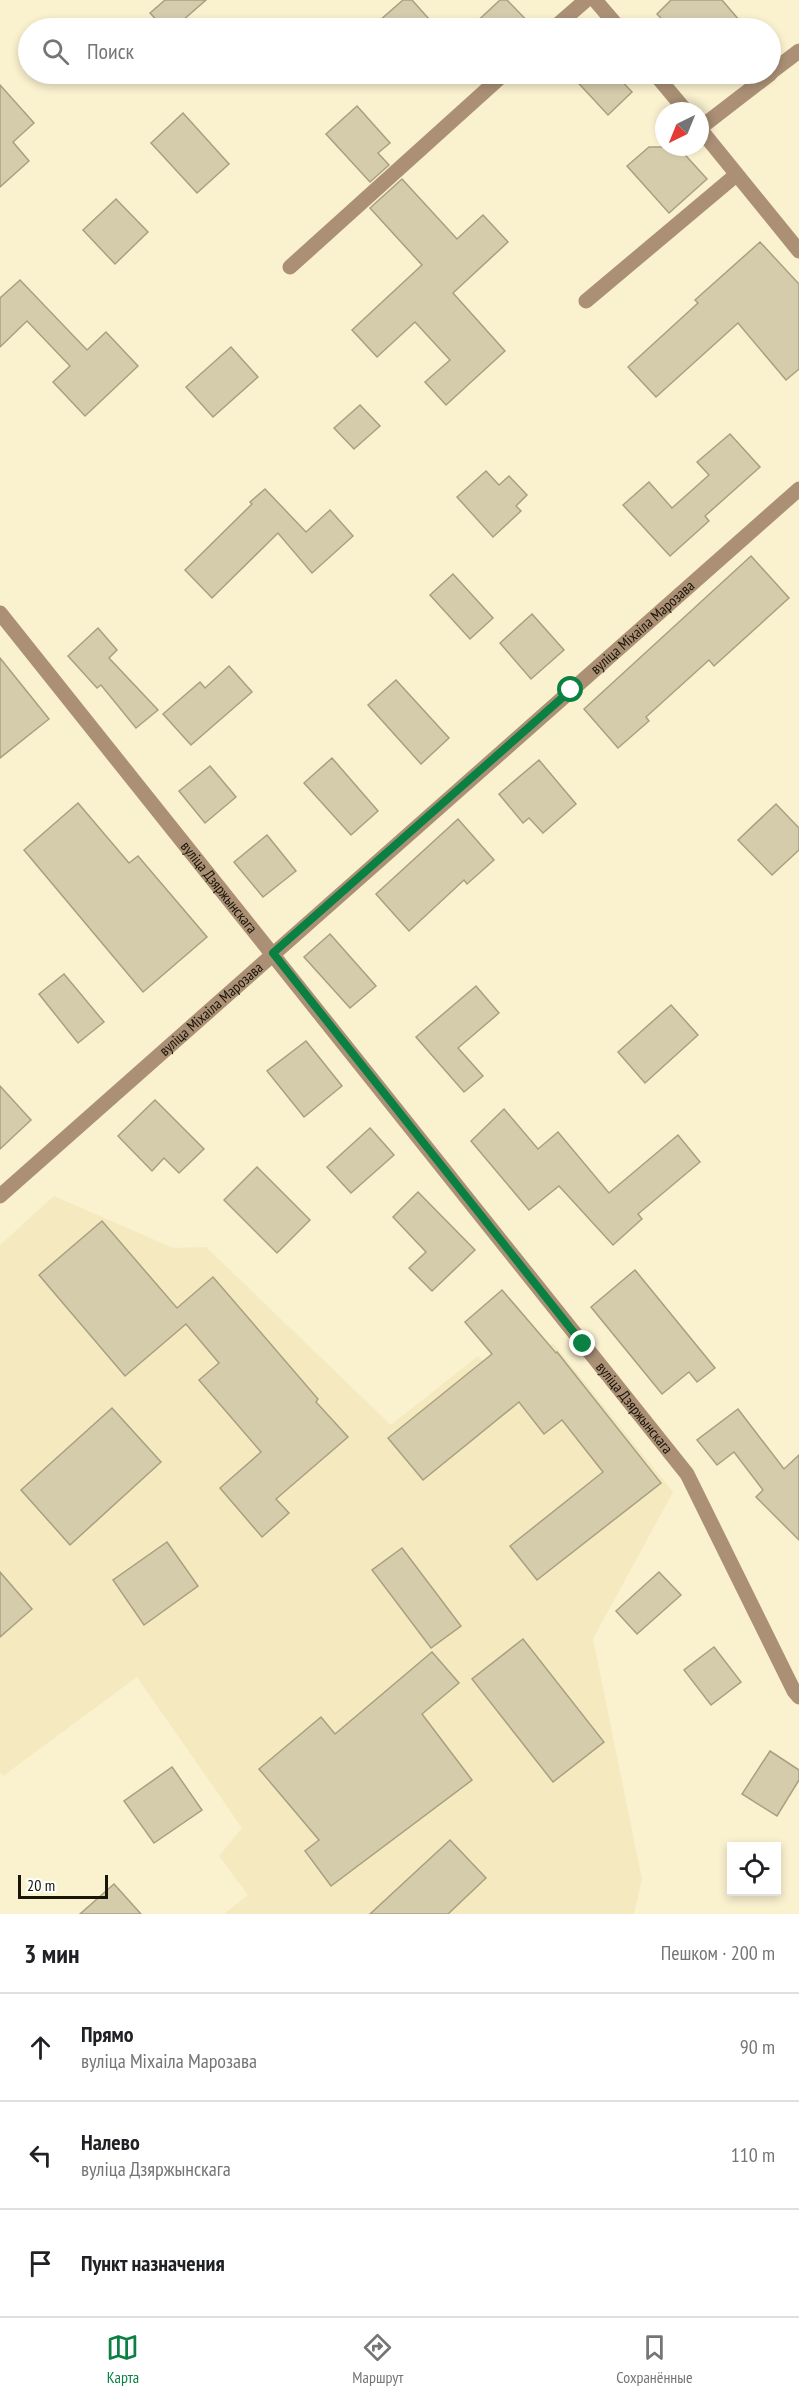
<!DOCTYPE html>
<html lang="ru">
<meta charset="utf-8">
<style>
:root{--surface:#fff;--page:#f2f2f2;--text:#202124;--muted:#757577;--line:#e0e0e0;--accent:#0b8043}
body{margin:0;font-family:"PT Sans Narrow",sans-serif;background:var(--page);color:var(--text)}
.controls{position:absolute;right:18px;bottom:18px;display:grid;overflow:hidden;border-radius:0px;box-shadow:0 3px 9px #0003}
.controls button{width:54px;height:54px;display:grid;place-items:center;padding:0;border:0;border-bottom:2px solid var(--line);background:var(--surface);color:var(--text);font:30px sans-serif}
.compass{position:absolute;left:655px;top:102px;width:54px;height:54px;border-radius:50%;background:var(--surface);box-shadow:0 3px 9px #0003;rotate:223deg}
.scale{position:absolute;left:18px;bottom:15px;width:90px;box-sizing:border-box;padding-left:6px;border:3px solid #171408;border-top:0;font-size:16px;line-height:21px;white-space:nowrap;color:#171408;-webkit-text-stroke:4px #fff;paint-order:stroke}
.stop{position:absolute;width:18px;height:18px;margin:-14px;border:4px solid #0b8043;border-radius:50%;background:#fff}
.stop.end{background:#0b8043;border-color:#fff;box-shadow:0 2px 6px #0008}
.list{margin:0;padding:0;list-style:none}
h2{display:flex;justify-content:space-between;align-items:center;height:78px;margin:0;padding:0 24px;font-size:26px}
h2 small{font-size:20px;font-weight:400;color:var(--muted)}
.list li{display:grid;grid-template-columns:39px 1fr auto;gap:18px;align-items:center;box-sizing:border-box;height:108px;padding:0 24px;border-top:2px solid var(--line)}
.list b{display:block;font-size:22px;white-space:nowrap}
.list p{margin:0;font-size:20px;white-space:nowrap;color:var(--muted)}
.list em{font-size:20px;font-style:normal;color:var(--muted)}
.icon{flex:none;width:33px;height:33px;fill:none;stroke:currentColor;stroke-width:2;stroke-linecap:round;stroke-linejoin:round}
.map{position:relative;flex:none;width:799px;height:1914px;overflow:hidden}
.search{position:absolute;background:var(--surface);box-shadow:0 3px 9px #0003;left:18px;right:18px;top:18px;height:66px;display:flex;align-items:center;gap:15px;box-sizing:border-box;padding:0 21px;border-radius:33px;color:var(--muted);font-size:22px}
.sheet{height:402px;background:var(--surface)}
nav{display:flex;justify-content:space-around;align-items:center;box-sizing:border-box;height:84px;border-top:2px solid var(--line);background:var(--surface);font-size:16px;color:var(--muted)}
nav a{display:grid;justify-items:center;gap:3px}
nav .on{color:var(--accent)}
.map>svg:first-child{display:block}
.built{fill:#f4e9bf}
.building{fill:#d5ccac;stroke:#a9a081;stroke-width:1.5}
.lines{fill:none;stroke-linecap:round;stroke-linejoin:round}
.lane{stroke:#ab9076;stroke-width:15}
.street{stroke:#ab9076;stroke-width:15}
.route{stroke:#0b8043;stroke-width:8}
.labels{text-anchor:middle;stroke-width:4.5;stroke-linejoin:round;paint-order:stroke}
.street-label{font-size:15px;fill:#171408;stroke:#fff}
</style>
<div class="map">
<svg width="799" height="1914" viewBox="0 0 799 1914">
<rect width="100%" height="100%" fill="#faf1cf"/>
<!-- built -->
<polygon class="built" points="54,1196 173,1248 206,1247 391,1425 478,1356 504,1381 553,1343 673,1492 593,1639 642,1879 634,1914 224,1914 248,1895 219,1856 242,1828 137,1677 3,1776 0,1772 0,1245"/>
<!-- building -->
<g class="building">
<polygon points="165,0 206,0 174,28 164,28 150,13"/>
<polygon points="403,0 412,0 437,28 371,28"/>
<polygon points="500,0 507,0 534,28 470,28"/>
<polygon points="671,0 722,0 746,28 670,28 657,14"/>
<polygon points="570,74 615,74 632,92 608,115"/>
<polygon points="0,85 34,123 13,142 29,161 0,187"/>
<polygon points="357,106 390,143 378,153 389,165 370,182 326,134"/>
<polygon points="183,113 229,164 197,193 151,143"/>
<polygon points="649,147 678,147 707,179 669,213 627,166"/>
<polygon points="402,179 457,239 483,215 508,242 453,293 505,351 446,405 425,382 450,360 415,322 377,357 352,330 422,265 370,208"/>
<polygon points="116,199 148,232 115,264 83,230"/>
<polygon points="760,242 799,284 799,369 786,380 738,323 656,397 628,367 698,303 695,300"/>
<polygon points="20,280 87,350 106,332 138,366 85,416 53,382 70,366 27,321 0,347 0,298"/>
<polygon points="231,347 258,377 213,417 186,387"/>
<polygon points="360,405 380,426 354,449 334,428"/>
<polygon points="730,434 760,467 705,516 709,521 670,556 623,505 649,482 672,508 709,475 697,462"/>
<polygon points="486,471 499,485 509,476 527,495 516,506 521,511 493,537 457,497"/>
<polygon points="265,489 306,532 330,510 353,536 312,573 278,533 212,598 185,570 252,504 250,502"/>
<polygon points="751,556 789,598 714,666 709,660 646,717 649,721 618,748 584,709"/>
<polygon points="453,574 493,618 470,639 430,595"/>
<polygon points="532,614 564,650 531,679 500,643"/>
<polygon points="98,628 117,650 109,658 158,710 136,728 101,685 97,688 68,656"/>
<polygon points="0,658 49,719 0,758"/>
<polygon points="229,666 252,692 191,745 163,714 200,682 205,688"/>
<polygon points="396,680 449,738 421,764 368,705"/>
<polygon points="332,758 378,811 351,835 304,783"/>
<polygon points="539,760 576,804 543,833 529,818 523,823 499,794"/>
<polygon points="210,766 236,797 205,823 179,791"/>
<polygon points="78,803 129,863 138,856 207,937 143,992 24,850"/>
<polygon points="776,804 799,828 799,850 772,875 738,840"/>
<polygon points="458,819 494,860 467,884 464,880 409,931 376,894"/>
<polygon points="267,835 296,871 263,897 234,862"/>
<polygon points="330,934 376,986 350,1008 304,957"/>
<polygon points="64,974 104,1022 78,1043 39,994"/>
<polygon points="476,986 499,1013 458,1048 483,1076 464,1092 416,1037"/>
<polygon points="671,1005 698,1035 645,1083 618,1052"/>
<polygon points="306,1041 342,1086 304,1117 267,1071"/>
<polygon points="0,1086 31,1120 0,1149"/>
<polygon points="155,1100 204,1149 179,1173 164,1158 152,1171 118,1136"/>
<polygon points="504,1109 538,1149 558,1132 609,1193 678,1135 700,1162 638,1214 642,1219 613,1245 559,1186 529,1210 471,1141"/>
<polygon points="370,1128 394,1155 351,1193 327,1167"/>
<polygon points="257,1167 310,1220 277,1253 224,1200"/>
<polygon points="418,1192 475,1250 432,1291 409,1268 426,1252 393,1217"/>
<polygon points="102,1221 177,1308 213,1277 318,1399 316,1402 348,1437 276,1499 289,1513 262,1537 220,1488 261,1452 199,1380 219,1363 186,1324 125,1376 39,1275"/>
<polygon points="635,1270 715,1368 697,1382 689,1372 662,1394 591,1307"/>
<polygon points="502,1290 556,1353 557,1352 661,1483 537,1580 510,1546 603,1472 562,1420 544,1434 519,1402 423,1480 388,1438 492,1354 465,1322"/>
<polygon points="112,1408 161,1462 70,1545 21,1490"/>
<polygon points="738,1409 784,1469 799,1455 799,1540 756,1497 763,1490 734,1452 717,1465 697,1440"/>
<polygon points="167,1542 198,1586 144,1625 113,1580"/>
<polygon points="402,1548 461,1626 431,1648 372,1570"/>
<polygon points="0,1572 32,1609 0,1637"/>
<polygon points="659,1572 681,1595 637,1634 616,1611"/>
<polygon points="523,1639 604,1742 553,1782 472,1679"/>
<polygon points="714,1647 741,1682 711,1705 684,1670"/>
<polygon points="432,1652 459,1683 422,1714 472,1780 331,1886 305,1851 319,1840 259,1769 321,1717 335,1734"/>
<polygon points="770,1751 799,1770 799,1780 777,1816 742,1794"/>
<polygon points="172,1767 202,1810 154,1843 124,1801"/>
<polygon points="450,1840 486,1878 448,1914 370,1914"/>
<polygon points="114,1884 141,1914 80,1914"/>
</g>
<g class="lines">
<!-- lane -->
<g class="lane">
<polyline points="554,28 586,0"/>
<polyline points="770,73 799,51"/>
<polyline points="700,128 770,74"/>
<polyline points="290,267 504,74"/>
<polyline points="586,301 736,175"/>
</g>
<!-- street -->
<g class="street">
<polyline points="595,0 619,28"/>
<polyline points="655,74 686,111"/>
<polyline points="700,129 799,251"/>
<path id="s1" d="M0,613L687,1474L794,1691L799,1697"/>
<path id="s2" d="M0,1196L799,489"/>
</g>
</g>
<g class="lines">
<!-- route -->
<polyline class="route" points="571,690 273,953 583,1344"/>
</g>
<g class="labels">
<!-- street labels -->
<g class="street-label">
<text dy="5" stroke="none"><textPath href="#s2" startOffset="858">вуліца Міхаіла Марозава</textPath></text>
<text dy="5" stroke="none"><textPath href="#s1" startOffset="351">вуліца Дзяржынскага</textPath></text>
<text dy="5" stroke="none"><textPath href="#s2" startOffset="282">вуліца Міхаіла Марозава</textPath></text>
<text dy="5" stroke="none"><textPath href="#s1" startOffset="1017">вуліца Дзяржынскага</textPath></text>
</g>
</g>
</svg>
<div class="controls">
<button><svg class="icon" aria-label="locate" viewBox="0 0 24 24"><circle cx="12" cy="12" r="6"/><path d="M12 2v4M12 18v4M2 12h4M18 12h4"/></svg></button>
</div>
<svg class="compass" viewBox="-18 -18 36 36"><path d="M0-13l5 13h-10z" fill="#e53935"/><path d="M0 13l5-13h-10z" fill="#757577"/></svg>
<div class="scale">20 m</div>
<div class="stop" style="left:571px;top:690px"></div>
<div class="stop end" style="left:583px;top:1344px"></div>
<div class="search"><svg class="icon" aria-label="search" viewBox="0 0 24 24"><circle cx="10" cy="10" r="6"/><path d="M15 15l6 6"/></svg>Поиск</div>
</div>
<section class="sheet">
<h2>3 мин<small>Пешком · 200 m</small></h2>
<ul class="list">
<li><svg class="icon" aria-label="ahead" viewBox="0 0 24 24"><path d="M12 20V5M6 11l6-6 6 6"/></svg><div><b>Прямо</b><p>вуліца Міхаіла Марозава</p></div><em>90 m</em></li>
<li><svg class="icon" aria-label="left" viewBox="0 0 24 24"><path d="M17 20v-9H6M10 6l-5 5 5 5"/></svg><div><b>Налево</b><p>вуліца Дзяржынскага</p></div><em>110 m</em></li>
<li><svg class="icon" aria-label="arrive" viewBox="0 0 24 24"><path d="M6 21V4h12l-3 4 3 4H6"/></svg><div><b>Пункт назначения</b></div></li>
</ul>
</section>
<nav>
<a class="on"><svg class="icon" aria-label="map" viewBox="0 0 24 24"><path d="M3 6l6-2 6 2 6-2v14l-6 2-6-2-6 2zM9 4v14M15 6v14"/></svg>Карта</a>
<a><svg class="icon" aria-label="directions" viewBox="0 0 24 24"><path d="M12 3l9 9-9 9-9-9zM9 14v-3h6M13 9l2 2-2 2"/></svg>Маршрут</a>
<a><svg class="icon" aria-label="saved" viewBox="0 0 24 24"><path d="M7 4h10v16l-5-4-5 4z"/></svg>Сохранённые</a>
</nav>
